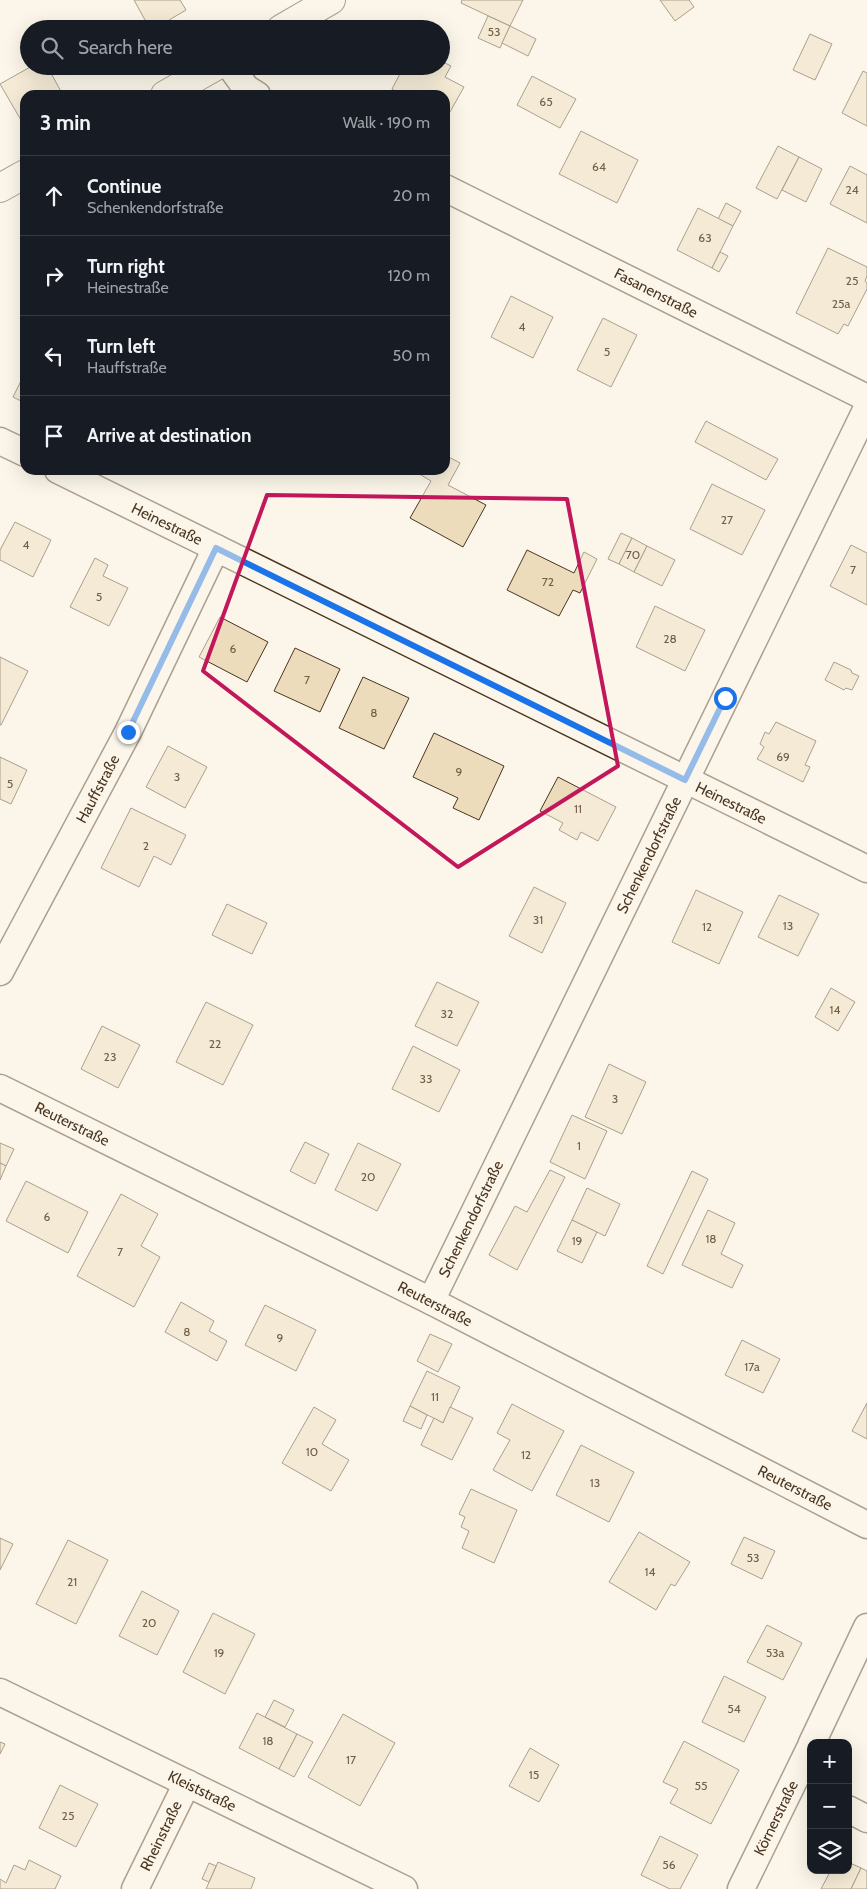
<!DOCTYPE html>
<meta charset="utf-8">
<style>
:root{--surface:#171b24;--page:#20242c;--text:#f1f3f6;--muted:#9ea1a6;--line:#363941}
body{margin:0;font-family:Cabin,sans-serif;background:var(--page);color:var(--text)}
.controls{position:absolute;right:15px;bottom:15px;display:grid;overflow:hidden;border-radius:10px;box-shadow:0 5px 20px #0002}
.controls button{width:45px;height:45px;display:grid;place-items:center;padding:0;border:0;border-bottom:1px solid var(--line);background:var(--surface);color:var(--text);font:25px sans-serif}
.stop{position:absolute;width:15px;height:15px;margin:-11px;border:4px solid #1a73e8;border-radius:50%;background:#fff}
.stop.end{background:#1a73e8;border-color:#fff;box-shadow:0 1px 5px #0008}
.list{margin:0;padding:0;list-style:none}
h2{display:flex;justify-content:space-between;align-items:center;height:65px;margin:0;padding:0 20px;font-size:21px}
h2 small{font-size:16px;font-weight:400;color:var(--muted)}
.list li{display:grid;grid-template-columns:32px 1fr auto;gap:15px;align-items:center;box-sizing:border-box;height:80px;padding:0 20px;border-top:1px solid var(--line)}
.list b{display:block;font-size:19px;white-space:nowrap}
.list p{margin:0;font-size:16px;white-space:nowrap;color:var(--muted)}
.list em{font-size:16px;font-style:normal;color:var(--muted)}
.icon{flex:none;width:28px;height:28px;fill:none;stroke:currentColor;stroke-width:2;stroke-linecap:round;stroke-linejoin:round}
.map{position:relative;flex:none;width:867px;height:1889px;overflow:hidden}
.search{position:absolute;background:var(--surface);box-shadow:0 5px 20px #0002;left:20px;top:20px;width:430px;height:55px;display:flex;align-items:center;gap:12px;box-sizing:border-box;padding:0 18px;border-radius:28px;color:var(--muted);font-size:19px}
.panel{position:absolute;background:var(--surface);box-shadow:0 5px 20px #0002;left:20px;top:90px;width:430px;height:385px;border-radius:15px}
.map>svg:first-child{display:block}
.building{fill:#ecdcbc;stroke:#4a3520}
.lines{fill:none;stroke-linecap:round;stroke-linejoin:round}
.street-casing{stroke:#4a3520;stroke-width:29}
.secondary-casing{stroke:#4a3520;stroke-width:30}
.street{stroke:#fbf6e9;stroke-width:26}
.secondary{stroke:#fbf6e9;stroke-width:28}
.route{stroke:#1a73e8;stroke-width:6}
.marked{fill:none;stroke:#c2185b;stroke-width:4;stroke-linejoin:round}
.labels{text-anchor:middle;stroke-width:4;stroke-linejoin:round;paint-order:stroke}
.number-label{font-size:12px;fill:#725f47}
.street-label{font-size:15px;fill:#4a3520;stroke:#fbf6e9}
</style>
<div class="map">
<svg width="867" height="1889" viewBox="0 0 867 1889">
<rect width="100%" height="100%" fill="#fbf6e9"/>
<!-- building -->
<g class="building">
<polygon points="134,0 180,0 186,10 154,29 150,29"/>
<polygon points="462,0 523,0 510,26 461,3"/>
<polygon points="660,0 689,0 694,7 675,21"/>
<polygon points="488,16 510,26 500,48 478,38"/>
<polygon points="510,26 536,39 528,56 502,43"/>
<polygon points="810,34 832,44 815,80 793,70"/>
<polygon points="441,61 451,66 445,77 464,87 446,119 445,95 402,95 392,89 404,66 441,66"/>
<polygon points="32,66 47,66 63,95 25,95 25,127 0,84"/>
<polygon points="863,71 867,73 867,126 842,113"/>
<polygon points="532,76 576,99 560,128 517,105"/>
<polygon points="581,131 638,160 617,203 559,174"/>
<polygon points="778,146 799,157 777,199 756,188"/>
<polygon points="799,157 822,169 806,202 782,190"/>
<polygon points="850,166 867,175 867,223 830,204"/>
<polygon points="726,203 741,211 733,226 718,219"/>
<polygon points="698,208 733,226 712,268 677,250"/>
<polygon points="828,248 867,267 867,276 865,281 867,283 867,289 848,326 844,324 838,334 796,313"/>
<polygon points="720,252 728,256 719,272 712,268"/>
<polygon points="511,296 553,317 533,358 491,337"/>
<polygon points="603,318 637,335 611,387 577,370"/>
<polygon points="25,373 25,403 13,397"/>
<polygon points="706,421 778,459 766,480 695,442"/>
<polygon points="445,455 460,463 448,485 486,505 463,547 410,518 431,481 416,472 417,470 445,470"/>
<polygon points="712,484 765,510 742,555 690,529"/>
<polygon points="15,522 51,540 33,577 0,560 0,550"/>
<polygon points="621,533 632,538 619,564 608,559"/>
<polygon points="632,538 647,546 634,572 619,564"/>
<polygon points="851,545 867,553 867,605 830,586"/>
<polygon points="647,546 675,560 662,586 634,572"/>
<polygon points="527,550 574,573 584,552 597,559 580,593 573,590 559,616 507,590"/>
<polygon points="95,558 108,565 103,576 128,588 109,626 70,607"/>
<polygon points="655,606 705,630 685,671 636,647"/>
<polygon points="220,617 268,642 247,682 199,657"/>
<polygon points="295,648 340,669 320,712 274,691"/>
<polygon points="0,657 28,671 1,725 0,725"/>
<polygon points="834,662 851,670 852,673 859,676 852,690 846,688 844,690 825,680"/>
<polygon points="363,677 409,698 384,749 339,728"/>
<polygon points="776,722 816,741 805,765 810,767 803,782 757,759 764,747 760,744 765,732 769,734"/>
<polygon points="434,733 504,766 479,820 453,808 458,798 413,777"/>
<polygon points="168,746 207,767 185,808 146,787"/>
<polygon points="0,757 27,770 11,804 0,799"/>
<polygon points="558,777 616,807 598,841 581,832 577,840 559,830 563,823 540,811"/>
<polygon points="131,808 186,835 171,865 154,856 139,887 101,868"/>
<polygon points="534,887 566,903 542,953 509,936"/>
<polygon points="696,890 743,912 719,964 672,942"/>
<polygon points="779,895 819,914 798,956 758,937"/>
<polygon points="227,904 267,923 252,954 212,935"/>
<polygon points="437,982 479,1002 457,1046 415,1026"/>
<polygon points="831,988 855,1002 838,1031 815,1017"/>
<polygon points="206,1002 253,1025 223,1085 176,1062"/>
<polygon points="102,1026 140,1045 118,1088 81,1069"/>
<polygon points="413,1046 460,1070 439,1112 392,1089"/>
<polygon points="609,1064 646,1082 622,1134 585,1117"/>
<polygon points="572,1115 607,1131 585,1179 550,1162"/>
<polygon points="305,1142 329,1154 315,1184 290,1171"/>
<polygon points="0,1143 14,1149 6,1166 0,1163"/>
<polygon points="358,1143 401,1164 377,1211 335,1190"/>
<polygon points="0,1163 6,1166 0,1180"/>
<polygon points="550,1170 565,1177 517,1270 489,1255 515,1206 527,1212"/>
<polygon points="692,1171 708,1179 663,1274 647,1266"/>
<polygon points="26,1181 88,1212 68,1253 6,1221"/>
<polygon points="587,1188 620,1204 605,1236 572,1220"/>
<polygon points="121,1194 158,1214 141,1246 160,1257 134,1307 77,1276"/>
<polygon points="708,1210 735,1223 721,1254 743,1265 732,1288 682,1265"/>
<polygon points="572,1220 597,1232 582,1263 557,1251"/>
<polygon points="181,1302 214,1321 209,1331 227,1341 217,1361 165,1332"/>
<polygon points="265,1305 316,1330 296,1371 245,1345"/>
<polygon points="430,1334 452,1344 438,1372 417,1361"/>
<polygon points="742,1340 780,1359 763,1393 725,1375"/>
<polygon points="427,1371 460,1387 443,1423 410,1406"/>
<polygon points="867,1403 867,1439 852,1431"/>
<polygon points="512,1404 564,1431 532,1491 493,1470 510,1440 497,1433"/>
<polygon points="410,1406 427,1415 421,1429 403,1421"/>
<polygon points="314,1407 336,1420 322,1444 349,1460 331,1491 282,1463"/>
<polygon points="450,1407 473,1418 452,1460 421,1445 434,1418 443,1423"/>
<polygon points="581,1445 634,1472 609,1522 556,1495"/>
<polygon points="471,1489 517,1510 494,1563 462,1548 469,1531 461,1527 465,1517 459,1514"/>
<polygon points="639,1532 690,1562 675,1586 671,1584 656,1610 609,1582"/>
<polygon points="744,1537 775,1551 762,1579 731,1564"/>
<polygon points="0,1538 13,1544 0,1570"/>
<polygon points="68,1540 108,1560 76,1624 36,1604"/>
<polygon points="142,1591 179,1611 157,1655 119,1636"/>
<polygon points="213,1613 255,1634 225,1694 183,1672"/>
<polygon points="767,1625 802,1643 783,1680 747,1662"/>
<polygon points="724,1676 766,1697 744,1742 702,1722"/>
<polygon points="274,1700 294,1710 285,1727 265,1717"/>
<polygon points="257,1713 297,1734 279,1769 239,1748"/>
<polygon points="343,1714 395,1743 360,1806 308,1777"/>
<polygon points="297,1734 313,1742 294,1777 279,1769"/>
<polygon points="684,1741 739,1770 711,1824 670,1803 678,1789 663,1782"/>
<polygon points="0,1742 5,1744 0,1754"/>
<polygon points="530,1748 559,1765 539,1802 509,1786"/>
<polygon points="60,1785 98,1804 76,1847 39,1828"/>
<polygon points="660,1836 698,1855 680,1889 670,1889 641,1875"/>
<polygon points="29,1860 61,1876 55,1889 0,1889 0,1879 6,1883 14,1865 25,1870"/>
<polygon points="218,1862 255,1878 251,1889 206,1889"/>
<polygon points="848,1862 861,1868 851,1889 821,1889 831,1870 848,1870"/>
<polygon points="209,1863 216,1866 209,1882 202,1879"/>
<polygon points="861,1868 867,1871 867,1889 851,1889"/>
</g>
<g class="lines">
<defs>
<g id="street">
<polyline points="230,66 246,88 257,95"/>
<polyline points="445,188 867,398"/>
<polyline points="0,441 25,453"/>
<polyline points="58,470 867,869"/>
<polyline points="0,972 128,732 216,548"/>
<polyline points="0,1088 431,1301 867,1525"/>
<polyline points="431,1301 867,408"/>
<polyline points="0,1692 404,1889"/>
<polyline points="812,1743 867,1627"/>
<polyline points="848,1809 867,1819"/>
<polyline points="135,1889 187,1783"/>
<polyline points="741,1889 811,1746"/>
</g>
<g id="secondary">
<polyline points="281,29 331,0"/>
<polyline points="165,95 216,66"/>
<polyline points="0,188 25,174"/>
</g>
</defs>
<!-- street casing -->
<use href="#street" class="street-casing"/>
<!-- secondary casing -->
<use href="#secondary" class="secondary-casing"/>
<!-- street -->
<use href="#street" class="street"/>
<!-- secondary -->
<use href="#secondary" class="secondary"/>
</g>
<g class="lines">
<!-- route -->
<polyline class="route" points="128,732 216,548 685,780 725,698"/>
</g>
<!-- marked area -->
<path d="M0 0H867V1889H0ZM267,495L567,499L618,766L458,867L203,671Z" fill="#fbf6e9" fill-opacity=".55" fill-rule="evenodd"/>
<path class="marked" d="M267,495L567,499L618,766L458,867L203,671Z"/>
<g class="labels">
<!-- number labels -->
<g class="number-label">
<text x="494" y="36">53</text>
<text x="546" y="106">65</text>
<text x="599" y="171">64</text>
<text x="852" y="194">24</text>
<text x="705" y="242">63</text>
<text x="852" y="285">25</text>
<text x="841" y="308">25a</text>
<text x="522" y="331">4</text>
<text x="607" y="356">5</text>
<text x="727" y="524">27</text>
<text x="26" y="549">4</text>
<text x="633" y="559">70</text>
<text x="853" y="574">7</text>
<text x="548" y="586">72</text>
<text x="99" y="601">5</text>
<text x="670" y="643">28</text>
<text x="233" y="653">6</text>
<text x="307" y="684">7</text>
<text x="374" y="717">8</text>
<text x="783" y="761">69</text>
<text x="459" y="776">9</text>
<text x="177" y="781">3</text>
<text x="10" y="788">5</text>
<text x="578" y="813">11</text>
<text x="146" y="850">2</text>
<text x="538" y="924">31</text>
<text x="788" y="930">13</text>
<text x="707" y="931">12</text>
<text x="835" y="1014">14</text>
<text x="447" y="1018">32</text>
<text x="215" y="1048">22</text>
<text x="110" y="1061">23</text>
<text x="426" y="1083">33</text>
<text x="615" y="1103">3</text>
<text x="579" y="1150">1</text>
<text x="368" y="1181">20</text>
<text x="47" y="1221">6</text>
<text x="711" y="1243">18</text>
<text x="577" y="1245">19</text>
<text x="120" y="1256">7</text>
<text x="187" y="1336">8</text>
<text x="280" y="1342">9</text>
<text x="752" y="1371">17a</text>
<text x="435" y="1401">11</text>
<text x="312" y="1456">10</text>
<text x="526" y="1459">12</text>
<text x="595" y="1487">13</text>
<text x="753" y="1562">53</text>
<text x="650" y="1576">14</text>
<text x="72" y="1586">21</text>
<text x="149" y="1627">20</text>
<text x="219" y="1657">19</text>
<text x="775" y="1657">53a</text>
<text x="734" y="1713">54</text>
<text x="268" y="1745">18</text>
<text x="351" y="1764">17</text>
<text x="534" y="1779">15</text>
<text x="701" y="1790">55</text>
<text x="68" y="1820">25</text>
<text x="669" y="1869">56</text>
</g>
<!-- street labels -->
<g class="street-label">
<text transform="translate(656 293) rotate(27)" y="5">Fasanenstraße</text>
<text transform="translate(167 524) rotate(26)" y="5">Heinestraße</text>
<text transform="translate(98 789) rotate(-62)" y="5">Hauffstraße</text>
<text transform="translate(731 803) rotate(26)" y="5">Heinestraße</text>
<text transform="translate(649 855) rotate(-64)" y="5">Schenkendorfstraße</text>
<text transform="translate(72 1124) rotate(26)" y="5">Reuterstraße</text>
<text transform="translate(471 1219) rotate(-64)" y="5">Schenkendorfstraße</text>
<text transform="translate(435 1304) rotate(27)" y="5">Reuterstraße</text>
<text transform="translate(795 1488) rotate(27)" y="5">Reuterstraße</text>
<text transform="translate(202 1791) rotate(26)" y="5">Kleiststraße</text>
<text transform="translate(776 1818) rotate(-64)" y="5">Körnerstraße</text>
<text transform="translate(161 1836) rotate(-64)" y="5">Rheinstraße</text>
</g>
</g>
</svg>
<div class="controls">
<button>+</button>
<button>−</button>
<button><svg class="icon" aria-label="layers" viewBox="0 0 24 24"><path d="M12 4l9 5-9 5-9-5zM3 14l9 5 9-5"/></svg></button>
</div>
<div class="stop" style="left:725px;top:698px"></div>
<div class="stop end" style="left:128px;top:732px"></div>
<div class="search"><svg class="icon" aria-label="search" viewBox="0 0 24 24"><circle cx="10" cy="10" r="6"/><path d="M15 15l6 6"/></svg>Search here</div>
<section class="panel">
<h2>3 min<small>Walk · 190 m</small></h2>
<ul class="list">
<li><svg class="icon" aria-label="ahead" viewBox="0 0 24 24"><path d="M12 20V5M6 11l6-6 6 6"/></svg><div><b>Continue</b><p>Schenkendorfstraße</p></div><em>20 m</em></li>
<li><svg class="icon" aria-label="right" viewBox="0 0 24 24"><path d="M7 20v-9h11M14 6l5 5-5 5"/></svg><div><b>Turn right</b><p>Heinestraße</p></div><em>120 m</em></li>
<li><svg class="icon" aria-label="left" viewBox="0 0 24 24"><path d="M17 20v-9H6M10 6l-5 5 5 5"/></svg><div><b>Turn left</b><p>Hauffstraße</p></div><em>50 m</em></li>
<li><svg class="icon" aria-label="arrive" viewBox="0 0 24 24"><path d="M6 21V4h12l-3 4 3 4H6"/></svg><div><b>Arrive at destination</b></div></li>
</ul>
</section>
</div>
